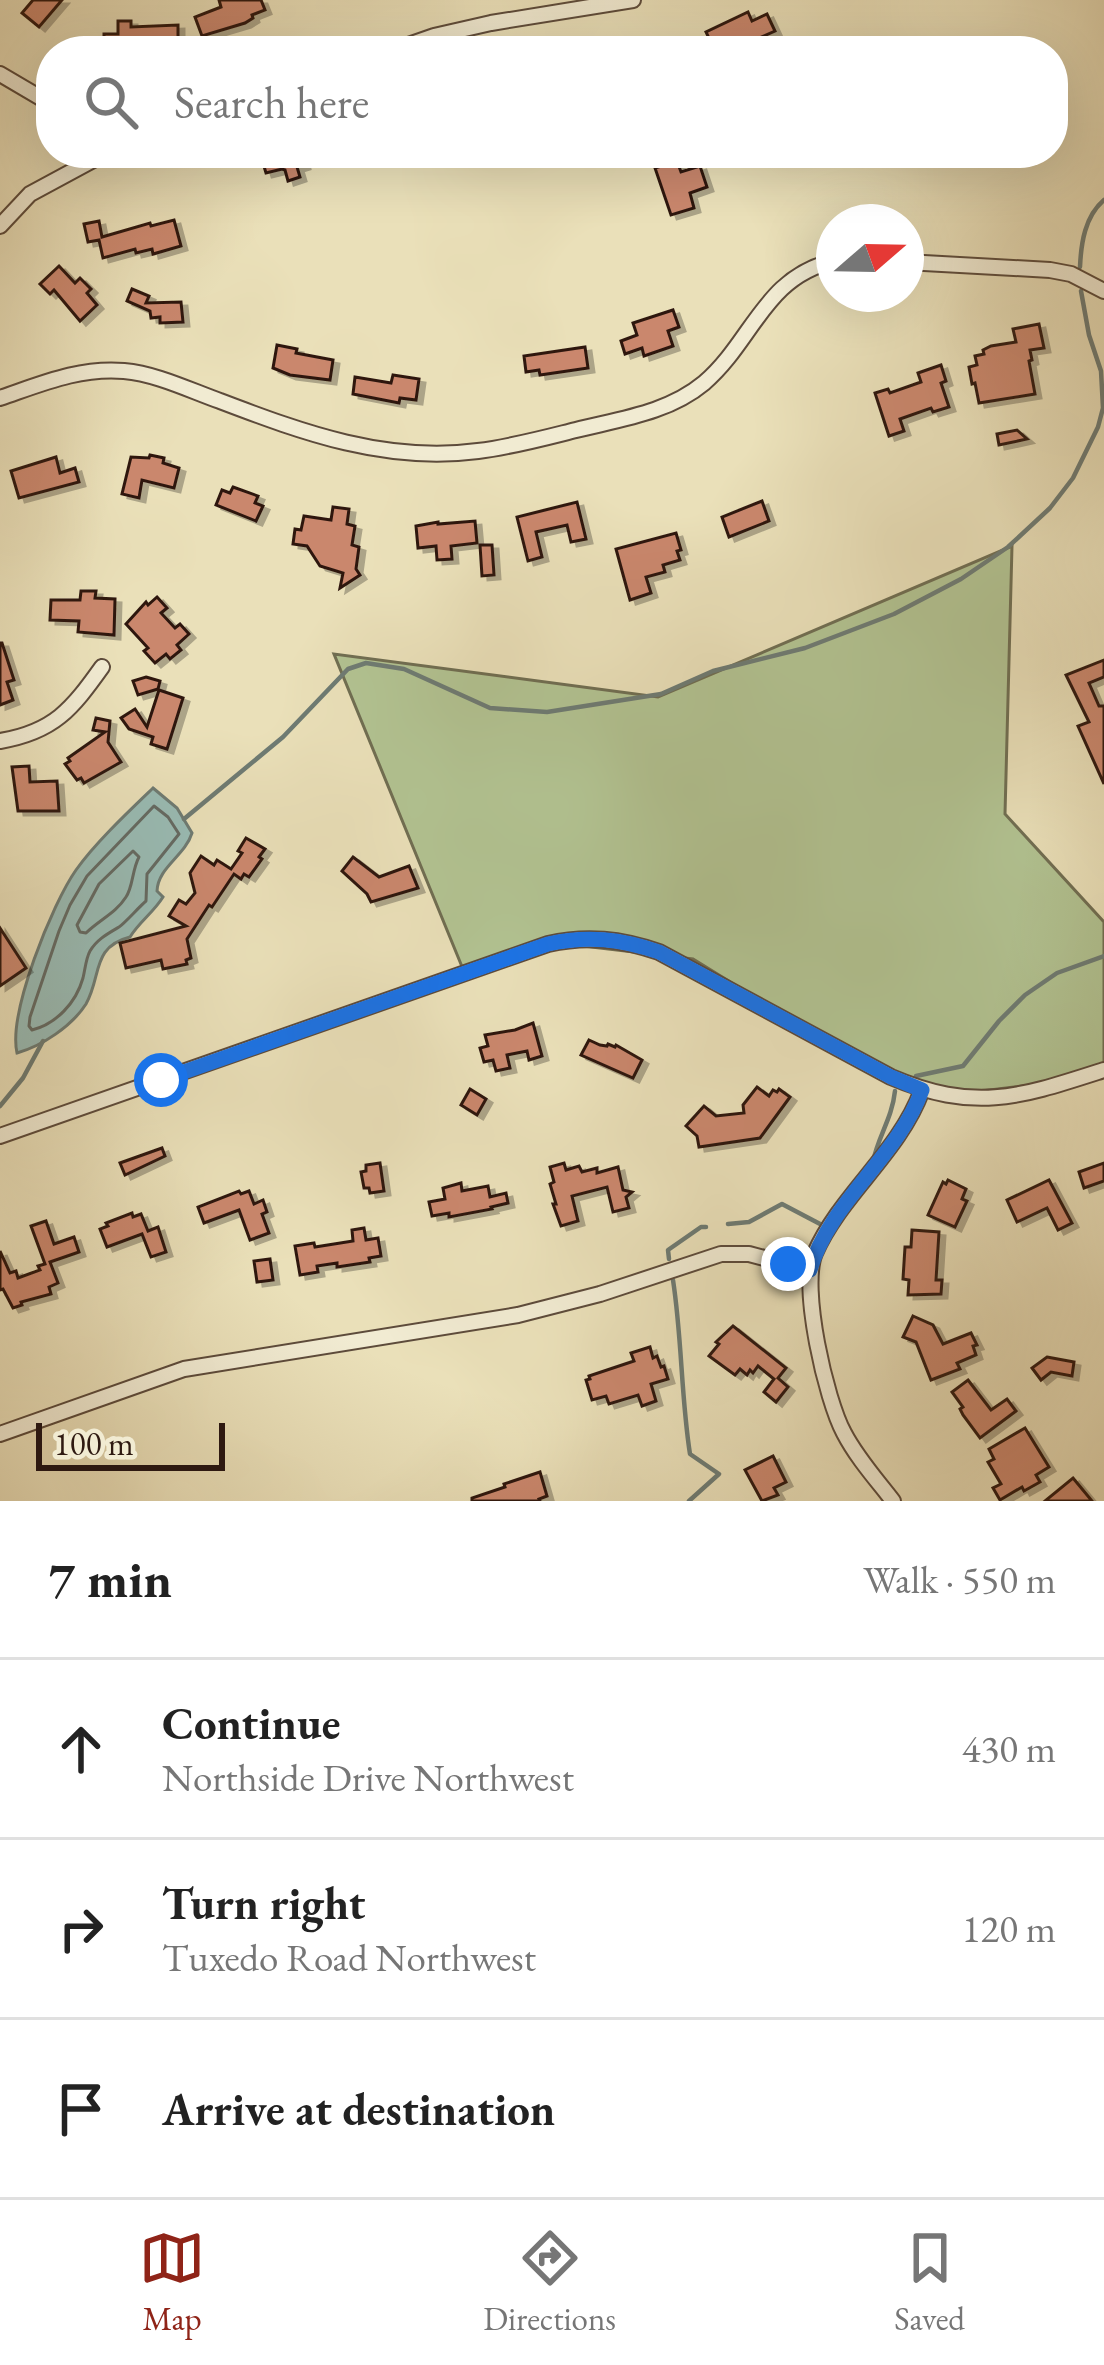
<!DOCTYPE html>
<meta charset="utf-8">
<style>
:root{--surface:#fff;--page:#f6f6f6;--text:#222;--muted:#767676;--line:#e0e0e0;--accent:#8f2418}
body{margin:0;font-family:"EB Garamond",serif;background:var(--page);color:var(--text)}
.compass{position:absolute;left:816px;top:204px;width:108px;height:108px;border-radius:50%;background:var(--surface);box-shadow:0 12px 48px #0002;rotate:70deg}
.scale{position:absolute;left:36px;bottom:30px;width:189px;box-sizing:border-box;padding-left:12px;border:6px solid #2e1911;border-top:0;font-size:33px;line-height:42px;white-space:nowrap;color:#2e1911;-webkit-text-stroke:9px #f1ebd2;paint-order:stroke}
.stop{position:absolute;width:36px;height:36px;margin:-27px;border:9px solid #1a73e8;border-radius:50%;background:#fff}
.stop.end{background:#1a73e8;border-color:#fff;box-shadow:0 3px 12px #0008}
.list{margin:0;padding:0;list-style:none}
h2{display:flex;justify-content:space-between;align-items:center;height:156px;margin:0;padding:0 48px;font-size:51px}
h2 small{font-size:39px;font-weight:400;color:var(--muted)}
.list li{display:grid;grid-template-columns:78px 1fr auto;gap:36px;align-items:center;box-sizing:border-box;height:180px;padding:0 48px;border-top:3px solid var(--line)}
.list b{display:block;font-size:45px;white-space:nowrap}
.list p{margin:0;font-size:39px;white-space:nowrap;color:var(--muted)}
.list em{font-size:39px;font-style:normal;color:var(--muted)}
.icon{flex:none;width:66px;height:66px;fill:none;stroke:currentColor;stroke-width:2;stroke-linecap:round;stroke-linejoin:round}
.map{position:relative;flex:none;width:1104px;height:1501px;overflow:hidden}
.search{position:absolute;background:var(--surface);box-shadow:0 12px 48px #0002;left:36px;right:36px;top:36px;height:132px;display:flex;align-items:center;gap:30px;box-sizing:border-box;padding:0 42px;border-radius:48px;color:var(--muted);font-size:45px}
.sheet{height:696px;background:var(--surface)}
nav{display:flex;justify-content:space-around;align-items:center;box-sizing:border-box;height:168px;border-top:3px solid var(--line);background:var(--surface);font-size:33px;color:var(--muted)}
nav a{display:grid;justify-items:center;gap:6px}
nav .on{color:var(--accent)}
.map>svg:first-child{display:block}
.green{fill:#b2c392;stroke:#706e52;stroke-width:3}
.water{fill:#99bcb5;stroke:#6e7b73;stroke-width:3}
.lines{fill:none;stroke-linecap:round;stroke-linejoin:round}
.shore{stroke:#646a63;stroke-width:3}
.stream{stroke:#6e7b73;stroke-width:4.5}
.building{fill:#ca876d;stroke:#2e1911;stroke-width:3;filter:url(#shadow)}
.minor-casing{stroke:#5d4b3b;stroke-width:18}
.minor{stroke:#f1ebd2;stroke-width:14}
.route{stroke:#1a73e8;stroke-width:15}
</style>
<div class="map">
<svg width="1104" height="1501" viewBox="0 0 1104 1501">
<defs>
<filter id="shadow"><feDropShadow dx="6" dy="4" stdDeviation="0" flood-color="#0004"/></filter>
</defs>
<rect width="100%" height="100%" fill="#eae0b9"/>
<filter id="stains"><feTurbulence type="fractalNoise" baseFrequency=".00167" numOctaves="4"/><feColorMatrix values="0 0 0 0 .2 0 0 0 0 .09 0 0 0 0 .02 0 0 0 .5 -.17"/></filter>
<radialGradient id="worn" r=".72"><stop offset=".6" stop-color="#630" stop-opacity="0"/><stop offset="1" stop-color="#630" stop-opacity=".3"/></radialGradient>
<!-- green -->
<polygon class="green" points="1012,546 1005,814 1104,922 1104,1074 1094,1077 941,1096 831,1044 693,959 566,944 465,974 334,654 658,697"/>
<!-- water -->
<path class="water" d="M153,788L177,808L192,833C185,856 158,867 157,891L163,897C153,913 140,921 130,937C91,947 102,976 86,1004C72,1026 42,1046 17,1053C8,1013 52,904 76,870C95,843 129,811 153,788Z"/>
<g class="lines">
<!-- shore -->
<g class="shore">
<path d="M154,806L168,817L179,834L147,874L146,901C138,908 125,923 119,927C109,933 97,939 90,951C86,958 85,970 83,978C76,1003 56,1024 32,1030L29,1026L30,1017L59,931L70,905L87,876Z"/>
<path d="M133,851L139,857C132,870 133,887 126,897C116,913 99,920 86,933L80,932L77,925L99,884Z"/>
</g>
<!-- stream -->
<g class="stream">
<path d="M1080,267C1081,243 1085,216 1104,200"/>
<polyline points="184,819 283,737 348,669 366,663 404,669 490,708 547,712 661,694 713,671 805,648 894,614 961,579 1008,547 1050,508 1073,478 1098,427 1103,408 1101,371 1089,335 1081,291"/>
<polyline points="916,1076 963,1066 999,1021 1025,995 1057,973 1104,956"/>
<polyline points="0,1106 23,1078 43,1041"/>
<path d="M873,1162C878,1136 892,1119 895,1091"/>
<polyline points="728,1224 749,1222 782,1204 822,1225 828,1218"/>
<polyline points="669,1259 668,1250 701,1227 706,1227"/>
<path d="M673,1280C682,1338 681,1397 690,1454L719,1474L689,1501"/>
</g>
</g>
<!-- building -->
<g class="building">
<polygon points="33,0 62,0 39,27 22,13"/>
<polygon points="219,0 261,0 265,10 252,15 253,18 245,23 202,36 195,17 221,7"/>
<polygon points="748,12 752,21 767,14 775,31 739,47 736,41 715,51 706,32"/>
<polygon points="118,21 131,21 131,27 178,25 178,39 162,39 162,51 118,51 118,45 104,45 104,34 118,34"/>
<polygon points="260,153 301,153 304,165 297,167 300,177 288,181 285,170 282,169 266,173"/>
<polygon points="677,161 681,172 700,166 707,187 690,193 694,208 671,215 655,168"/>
<polygon points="174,220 181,246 153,254 152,249 136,253 135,249 103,258 99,240 88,242 84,224 99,221 102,237 150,223 151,226"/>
<polygon points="59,266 75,283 80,278 91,289 87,293 97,305 80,321 54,290 50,294 40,284"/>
<polygon points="132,289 149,296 146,303 181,302 183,322 160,323 160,317 151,318 150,311 127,301"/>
<polygon points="673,310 679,327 668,331 673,346 644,356 642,348 625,354 621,341 637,335 633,323"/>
<polygon points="1039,324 1044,348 1030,350 1032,360 1029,361 1035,394 979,403 975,383 972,384 969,367 977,365 975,356 984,354 983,350 991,346 1016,342 1013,329"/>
<polygon points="277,345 297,349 296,353 333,360 330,380 290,375 273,368"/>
<polygon points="585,347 588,368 540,375 539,370 526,372 524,356"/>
<polygon points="941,365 946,381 941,383 949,407 933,412 931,408 900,419 904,431 889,436 875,393 888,389 890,393 921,382 918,373"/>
<polygon points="393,375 419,379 416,400 400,398 399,403 353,394 355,377 391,383"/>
<polygon points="1017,430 1027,439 999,445 997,434"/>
<polygon points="150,455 164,458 163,463 179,468 174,488 142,480 139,498 122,494 131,457 149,458"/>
<polygon points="56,457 60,473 75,468 79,482 19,498 11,471"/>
<polygon points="233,487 258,496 255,503 263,506 256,521 216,505 222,490 230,493"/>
<polygon points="762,501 769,521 729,537 722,517"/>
<polygon points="577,502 586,539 571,542 567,525 536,532 542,557 528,561 517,517"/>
<polygon points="333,507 349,509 347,524 355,526 352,545 359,547 356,569 360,575 340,588 343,573 320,566 307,546 293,544 295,529 301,530 304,516 331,520"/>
<polygon points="475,521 477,543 451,546 452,559 437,560 436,546 418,548 416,526 438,522 438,524"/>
<polygon points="676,533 681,550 677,551 680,560 663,565 665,572 646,577 651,593 630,600 616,549"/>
<polygon points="480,545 492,545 494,575 482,576"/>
<polygon points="81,591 96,591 95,598 115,599 114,635 78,632 79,621 50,620 51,600 80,600"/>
<polygon points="157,597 167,608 161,613 175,628 180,624 189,634 177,645 181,650 170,659 166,654 155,663 144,651 148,648 126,624 146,602 148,605"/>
<polygon points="0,643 2,643 14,680 7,682 13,700 0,705"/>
<polygon points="1104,660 1104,677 1089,683 1099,706 1104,706 1104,784 1078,726 1089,722 1066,675"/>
<polygon points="146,677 160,681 158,689 138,695 133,681"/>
<polygon points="159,690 183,698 167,749 151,744 153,737 129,729 121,718 135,709 147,727"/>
<polygon points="96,718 110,721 108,742 121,762 84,783 81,778 77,780 65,764 70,761 68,758 105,732 93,730"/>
<polygon points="29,766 30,782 57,781 59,811 18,811 12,767"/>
<polygon points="246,838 265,849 259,857 262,859 249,877 244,874 241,879 234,874 212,907 209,905 187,939 191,958 186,960 187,964 163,969 161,960 126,968 120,943 186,926 169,916 179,900 186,904 195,893 190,873 201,856 214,865 217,860 231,869 242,853 238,851"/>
<polygon points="353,857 379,877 409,866 418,888 371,902 367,894 342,871"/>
<polygon points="0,928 26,968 0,986"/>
<polygon points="533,1023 542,1056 529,1060 527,1051 507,1055 510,1068 496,1071 493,1060 484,1062 480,1048 488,1046 485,1035 515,1030"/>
<polygon points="589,1040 600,1045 607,1046 608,1044 615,1047 616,1045 642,1060 633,1078 581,1055"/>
<polygon points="757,1087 769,1096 773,1090 777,1092 779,1089 790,1097 760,1138 699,1147 697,1136 686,1126 704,1106 716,1116 744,1113 743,1105"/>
<polygon points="470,1089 486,1099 477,1115 461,1105"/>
<polygon points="162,1148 165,1156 125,1175 120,1163"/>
<polygon points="380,1163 384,1191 370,1193 369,1188 364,1188 361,1172 366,1171 366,1165"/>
<polygon points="564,1163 566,1170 579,1166 582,1172 597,1168 597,1173 618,1167 623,1190 632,1192 626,1197 629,1208 613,1212 607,1187 572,1196 578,1221 561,1226 553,1204 556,1204 550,1184 554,1182 550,1167"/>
<polygon points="1104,1163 1104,1181 1084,1188 1079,1172"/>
<polygon points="948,1180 966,1189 962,1199 967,1201 955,1227 928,1215 943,1182 946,1184"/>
<polygon points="1049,1180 1072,1223 1058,1230 1047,1208 1017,1222 1007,1200"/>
<polygon points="461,1183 462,1191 488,1186 490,1197 506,1193 508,1203 491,1207 492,1209 449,1217 449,1213 432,1216 429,1202 445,1199 443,1188"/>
<polygon points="239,1191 241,1194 249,1191 254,1204 263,1200 267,1212 262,1214 269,1233 250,1240 239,1210 204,1223 198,1207"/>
<polygon points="132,1213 133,1217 141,1214 148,1231 158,1227 166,1252 151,1257 142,1234 107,1247 100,1229 108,1226 106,1223"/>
<polygon points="46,1221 54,1244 74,1237 79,1252 50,1262 58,1283 49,1287 51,1294 21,1302 22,1305 13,1308 3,1289 0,1290 0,1251 10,1273 16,1271 18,1278 40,1270 38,1266 45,1264 31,1226"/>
<polygon points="364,1228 366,1240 378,1238 381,1256 369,1258 370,1262 337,1267 337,1263 317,1266 318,1272 300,1275 295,1246 314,1243 315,1247 353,1241 352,1230"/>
<polygon points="912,1230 939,1232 936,1280 942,1280 941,1294 908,1295 909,1280 903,1279 905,1247 911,1247"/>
<polygon points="270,1259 273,1280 257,1282 254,1261"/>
<polygon points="913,1316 933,1325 943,1344 971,1333 977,1345 973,1346 976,1355 957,1363 960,1369 931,1380 916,1342 903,1337"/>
<polygon points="733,1326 786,1368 778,1378 788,1387 776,1402 764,1392 774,1379 758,1366 753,1373 750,1370 747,1375 740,1369 735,1375 709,1356 719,1344 716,1342"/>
<polygon points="650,1347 653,1358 657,1356 661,1367 664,1366 668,1379 651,1384 656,1401 642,1406 638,1395 609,1404 606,1396 592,1400 586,1380 590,1379 589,1376 634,1361 631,1353"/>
<polygon points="1047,1357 1074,1362 1072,1376 1051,1372 1041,1380 1032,1368"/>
<polygon points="968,1380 991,1410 1007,1399 1016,1411 980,1438 963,1415 960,1409 963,1407 952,1392"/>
<polygon points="1025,1428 1049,1467 1036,1475 1040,1482 1024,1491 1022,1487 1000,1500 993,1488 1001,1484 988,1462 994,1459 989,1449"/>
<polygon points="773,1456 786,1482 774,1488 778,1495 762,1501 745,1470"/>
<polygon points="540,1472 547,1496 539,1499 540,1501 472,1501 472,1498 505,1487 504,1484"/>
<polygon points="1073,1478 1092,1501 1045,1501"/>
</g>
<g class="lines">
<defs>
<g id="minor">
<polyline points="391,51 434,36 491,23 633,0"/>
<polyline points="0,74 51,104"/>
<polyline points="0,226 30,194 106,153"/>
<polyline points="906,262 1050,270 1071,274 1104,291"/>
<path d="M0,398C41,384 80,367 124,371C157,374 189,390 220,401C304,433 386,463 478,451C511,447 544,438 576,430C620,419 668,413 704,383C753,341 764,277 834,261"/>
<path d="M0,741C54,732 72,709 102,667"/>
<path d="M0,1136L548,944C587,935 621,939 659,952L891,1077C976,1113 1020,1097 1104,1070"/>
<polyline points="0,1434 184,1369 518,1315 600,1294 721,1254 749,1254 810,1270"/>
<path d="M893,1501C876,1479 857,1458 844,1433C826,1400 800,1287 815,1253C841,1194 899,1153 922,1090"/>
</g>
</defs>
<!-- minor casing -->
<use href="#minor" class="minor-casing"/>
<!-- minor -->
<use href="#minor" class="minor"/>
</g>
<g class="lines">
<!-- route -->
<path class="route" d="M161,1080L548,944C587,935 621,939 659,952L891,1077L922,1090C898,1157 830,1201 810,1270L788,1264"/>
</g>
<rect width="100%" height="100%" filter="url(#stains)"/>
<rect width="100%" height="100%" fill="url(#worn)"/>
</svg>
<svg class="compass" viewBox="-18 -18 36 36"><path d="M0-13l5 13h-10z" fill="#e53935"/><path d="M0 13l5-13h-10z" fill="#767676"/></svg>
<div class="scale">100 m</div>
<div class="stop" style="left:161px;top:1080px"></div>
<div class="stop end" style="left:788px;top:1264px"></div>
<div class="search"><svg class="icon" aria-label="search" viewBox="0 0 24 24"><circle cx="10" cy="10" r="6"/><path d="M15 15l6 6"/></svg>Search here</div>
</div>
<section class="sheet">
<h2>7 min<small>Walk · 550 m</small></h2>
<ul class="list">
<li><svg class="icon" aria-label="ahead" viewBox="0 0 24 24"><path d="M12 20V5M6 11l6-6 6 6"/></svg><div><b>Continue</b><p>Northside Drive Northwest</p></div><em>430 m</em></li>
<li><svg class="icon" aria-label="right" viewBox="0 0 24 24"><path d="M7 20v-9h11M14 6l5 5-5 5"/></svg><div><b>Turn right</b><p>Tuxedo Road Northwest</p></div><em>120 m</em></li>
<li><svg class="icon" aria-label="arrive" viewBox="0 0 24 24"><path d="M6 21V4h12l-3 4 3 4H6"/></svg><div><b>Arrive at destination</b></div></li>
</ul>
</section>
<nav>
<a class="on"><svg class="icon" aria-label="map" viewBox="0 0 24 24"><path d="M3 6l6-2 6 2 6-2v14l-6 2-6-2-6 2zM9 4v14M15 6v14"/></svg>Map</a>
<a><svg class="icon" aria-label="directions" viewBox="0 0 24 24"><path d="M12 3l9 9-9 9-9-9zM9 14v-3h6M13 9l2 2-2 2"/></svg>Directions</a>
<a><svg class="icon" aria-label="saved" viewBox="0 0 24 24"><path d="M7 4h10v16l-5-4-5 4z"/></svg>Saved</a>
</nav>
